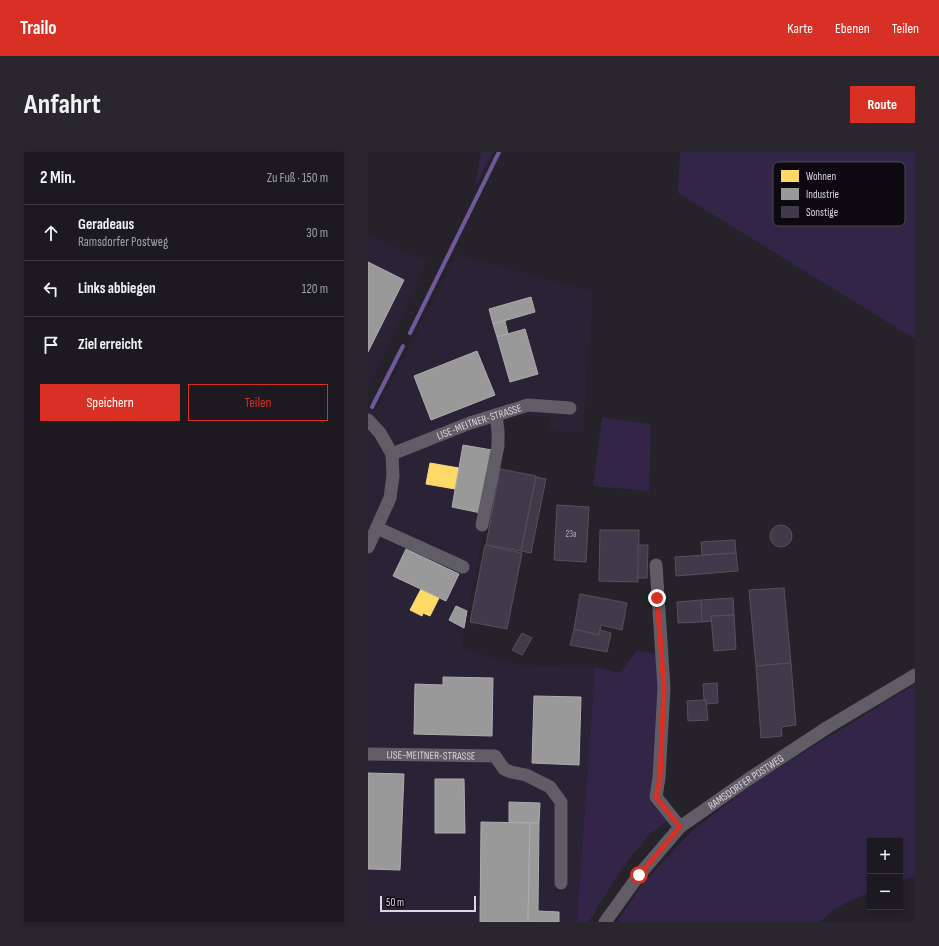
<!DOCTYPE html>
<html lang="de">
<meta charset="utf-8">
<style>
:root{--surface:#1c1a20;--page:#29272d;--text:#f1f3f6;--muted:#a0a1a5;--line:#3a383e;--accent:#d93025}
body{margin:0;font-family:"Sofia Sans Condensed",sans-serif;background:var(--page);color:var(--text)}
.controls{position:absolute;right:12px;bottom:12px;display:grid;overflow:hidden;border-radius:0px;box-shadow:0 2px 6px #0003}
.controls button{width:36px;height:36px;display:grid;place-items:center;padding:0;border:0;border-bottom:1px solid var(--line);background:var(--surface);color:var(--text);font:20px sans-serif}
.scale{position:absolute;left:12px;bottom:10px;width:96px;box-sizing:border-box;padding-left:4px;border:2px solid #dad7e1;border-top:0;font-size:11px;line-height:14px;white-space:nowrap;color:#dad7e1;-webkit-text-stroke:3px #0c0a10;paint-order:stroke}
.stop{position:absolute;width:12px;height:12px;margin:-9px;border:3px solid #d93025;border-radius:50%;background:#fff}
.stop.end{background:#d93025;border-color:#fff;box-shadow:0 1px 4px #0008}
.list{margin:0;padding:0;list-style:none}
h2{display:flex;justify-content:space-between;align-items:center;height:52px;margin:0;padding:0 16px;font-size:17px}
h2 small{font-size:13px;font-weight:400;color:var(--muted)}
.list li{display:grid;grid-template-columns:26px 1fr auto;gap:12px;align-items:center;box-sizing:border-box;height:56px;padding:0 16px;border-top:1px solid var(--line)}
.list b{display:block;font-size:15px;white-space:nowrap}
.list p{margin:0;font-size:13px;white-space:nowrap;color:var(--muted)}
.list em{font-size:13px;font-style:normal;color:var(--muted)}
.actions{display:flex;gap:8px;padding:12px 16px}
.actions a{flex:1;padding:9px 0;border:1px solid var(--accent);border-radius:0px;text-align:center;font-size:14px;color:var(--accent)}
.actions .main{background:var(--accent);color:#fff}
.icon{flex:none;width:22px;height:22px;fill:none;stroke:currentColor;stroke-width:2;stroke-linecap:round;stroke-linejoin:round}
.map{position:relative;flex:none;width:547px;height:770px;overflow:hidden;border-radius:0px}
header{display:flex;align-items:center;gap:24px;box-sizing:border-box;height:56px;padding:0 20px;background:var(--accent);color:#fff}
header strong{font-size:19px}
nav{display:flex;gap:22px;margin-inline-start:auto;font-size:14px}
.intro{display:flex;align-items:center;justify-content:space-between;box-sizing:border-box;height:96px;padding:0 24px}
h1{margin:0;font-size:28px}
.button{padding:10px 18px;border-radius:0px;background:var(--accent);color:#fff;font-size:14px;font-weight:700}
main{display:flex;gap:24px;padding:0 24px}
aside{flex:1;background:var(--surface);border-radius:0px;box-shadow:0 2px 6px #0003}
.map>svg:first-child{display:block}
.built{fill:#292335}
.green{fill:#332548}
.homes{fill:#ffd966;stroke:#f4d88b}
.industry{fill:#999;stroke:#acacaf}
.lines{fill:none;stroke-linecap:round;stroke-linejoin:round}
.stream{stroke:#71579c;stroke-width:4}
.building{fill:#413a4b;stroke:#555259}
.minor{stroke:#605d66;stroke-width:13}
.route{stroke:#d93025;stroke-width:5}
.labels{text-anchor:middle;stroke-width:4;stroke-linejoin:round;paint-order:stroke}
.number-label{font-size:9px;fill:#b4b0bc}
.street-label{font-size:11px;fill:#dad7e1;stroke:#0c0a10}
.key{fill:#0c0a10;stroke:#4a484f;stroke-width:1}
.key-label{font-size:11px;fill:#dad7e1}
</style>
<header>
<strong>Trailo</strong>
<nav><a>Karte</a><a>Ebenen</a><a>Teilen</a></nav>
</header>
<div class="intro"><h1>Anfahrt</h1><a class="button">Route</a></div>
<main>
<aside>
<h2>2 Min.<small>Zu Fuß · 150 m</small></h2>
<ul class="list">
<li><svg class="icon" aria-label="ahead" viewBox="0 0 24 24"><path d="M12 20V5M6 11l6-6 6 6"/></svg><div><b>Geradeaus</b><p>Ramsdorfer Postweg</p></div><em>30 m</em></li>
<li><svg class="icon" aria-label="left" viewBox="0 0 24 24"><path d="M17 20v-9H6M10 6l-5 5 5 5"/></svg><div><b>Links abbiegen</b></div><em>120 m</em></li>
<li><svg class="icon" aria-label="arrive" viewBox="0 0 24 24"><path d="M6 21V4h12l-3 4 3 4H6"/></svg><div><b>Ziel erreicht</b></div></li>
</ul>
<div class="actions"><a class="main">Speichern</a><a>Teilen</a></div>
</aside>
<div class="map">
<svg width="547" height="770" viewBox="0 0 547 770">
<rect width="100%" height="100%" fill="#25222a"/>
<!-- built -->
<g class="built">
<polygon points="0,82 59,110 0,238"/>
<polygon points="89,102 225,140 215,281 181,278 182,264 158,264 147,267 134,272 133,293 93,495 149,513 227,515 209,770 0,770 0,254 8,259"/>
</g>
<!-- green -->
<g class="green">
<polygon points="113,0 125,0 107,35"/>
<polygon points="312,0 547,0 547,187 310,41"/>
<polygon points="234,265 281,272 283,275 281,339 225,334"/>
<path d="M269,499L291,502L290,589L284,652L299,669C291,675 283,681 276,689C254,714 238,742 221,770H209L227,515L251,521Z"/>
<path d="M547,532V724L532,729V689H502V741C484,747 465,756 452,770H249L274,732L324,679L385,631Z"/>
</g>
<!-- homes -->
<g class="homes">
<polygon points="62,311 91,316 87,337 58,332"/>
<polygon points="53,437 71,446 62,464 55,461 54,464 42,458"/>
</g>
<!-- industry -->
<g class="industry">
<polygon points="0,110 36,128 0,200"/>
<polygon points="163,145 167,160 125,172 121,157"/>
<polygon points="137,169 140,182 129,185 125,172"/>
<polygon points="157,177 170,222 142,230 129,185"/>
<polygon points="109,199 127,243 63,268 46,224"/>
<polygon points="95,293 124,298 113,361 84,355"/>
<polygon points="38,397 91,422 78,449 25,424"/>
<polygon points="88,454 99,459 96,476 81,468"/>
<polygon points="75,525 125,526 124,584 46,582 47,532 75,533"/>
<polygon points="166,544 213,545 211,613 164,611"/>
<polygon points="0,621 36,622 32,718 0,717"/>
<polygon points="67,627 96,627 97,681 67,681"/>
<polygon points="141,650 172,651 171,671 141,670"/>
<polygon points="113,670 162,671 160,770 112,770"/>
<polygon points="162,671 171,671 170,759 191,760 191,770 160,770"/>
</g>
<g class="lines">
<!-- stream -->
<g class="stream">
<polyline points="42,181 131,0"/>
<polyline points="4,255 35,194"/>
</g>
</g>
<!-- building -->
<g class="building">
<polygon points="132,317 168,324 153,399 118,393"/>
<polygon points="168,325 178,327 163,401 153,399"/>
<polygon points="189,353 221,355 218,410 186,408"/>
<circle cx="413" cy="384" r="11"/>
<polygon points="232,378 271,378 270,430 231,429"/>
<polygon points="367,388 368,401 334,403 333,390"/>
<polygon points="117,393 154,401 139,477 102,470"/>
<polygon points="270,393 280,393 279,426 270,426"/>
<polygon points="368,401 370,419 308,424 307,405"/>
<polygon points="416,436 423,511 388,514 381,438"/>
<polygon points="212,442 259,451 254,478 233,473 231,483 206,477"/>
<polygon points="365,446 366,463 343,464 344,469 334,470 333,448"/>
<polygon points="333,448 334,470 310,471 309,450"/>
<polygon points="366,463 368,497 346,499 343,464"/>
<polygon points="206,477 231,483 232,478 243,481 239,500 202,493"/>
<polygon points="154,481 164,486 154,503 144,498"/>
<polygon points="423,511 428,573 413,575 414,584 393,586 388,514"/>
<polygon points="349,531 350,551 338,552 338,548 336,548 335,532"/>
<polygon points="336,548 338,548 340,568 320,569 319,549"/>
</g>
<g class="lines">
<!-- minor -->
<g class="minor">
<polyline points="0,268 12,281 24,302 25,324 22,346 0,395"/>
<path id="s1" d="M24,302L102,271L160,253L202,256"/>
<polyline points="114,373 130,294 130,279 128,263"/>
<polyline points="9,376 95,415"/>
<polyline points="288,413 296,536 291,626 288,645 312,675"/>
<path id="s2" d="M0,602L127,604L136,617L143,620L158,623L182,635L193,650V731"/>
<path id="s3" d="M237,770L271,723L312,675L379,628L460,575L547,523"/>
</g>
</g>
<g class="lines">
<!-- route -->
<polyline class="route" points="271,723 312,675 288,645 292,626 296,536 289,446"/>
</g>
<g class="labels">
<!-- number labels -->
<g class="number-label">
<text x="203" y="385">23a</text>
</g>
<!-- street labels -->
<g class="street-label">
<text dy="4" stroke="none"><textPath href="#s1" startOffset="93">LISE-MEITNER-STRASSE</textPath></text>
<text dy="4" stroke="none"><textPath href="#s2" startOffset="63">LISE-MEITNER-STRASSE</textPath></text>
<text dy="4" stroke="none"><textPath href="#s3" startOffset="201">RAMSDORFER POSTWEG</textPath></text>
</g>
</g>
<!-- legend -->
<rect x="405" y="10" width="132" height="64" rx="6" class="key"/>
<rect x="413" y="18" width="18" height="12" fill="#ffd966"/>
<rect x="413" y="36" width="18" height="12" fill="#999"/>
<rect x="413" y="54" width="18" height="12" fill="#413a4b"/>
<g class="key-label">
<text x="438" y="28">Wohnen</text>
<text x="438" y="46">Industrie</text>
<text x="438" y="64">Sonstige</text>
</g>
</svg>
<div class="controls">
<button>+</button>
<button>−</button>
</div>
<div class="scale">50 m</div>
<div class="stop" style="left:271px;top:723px"></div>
<div class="stop end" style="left:289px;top:446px"></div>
</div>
</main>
